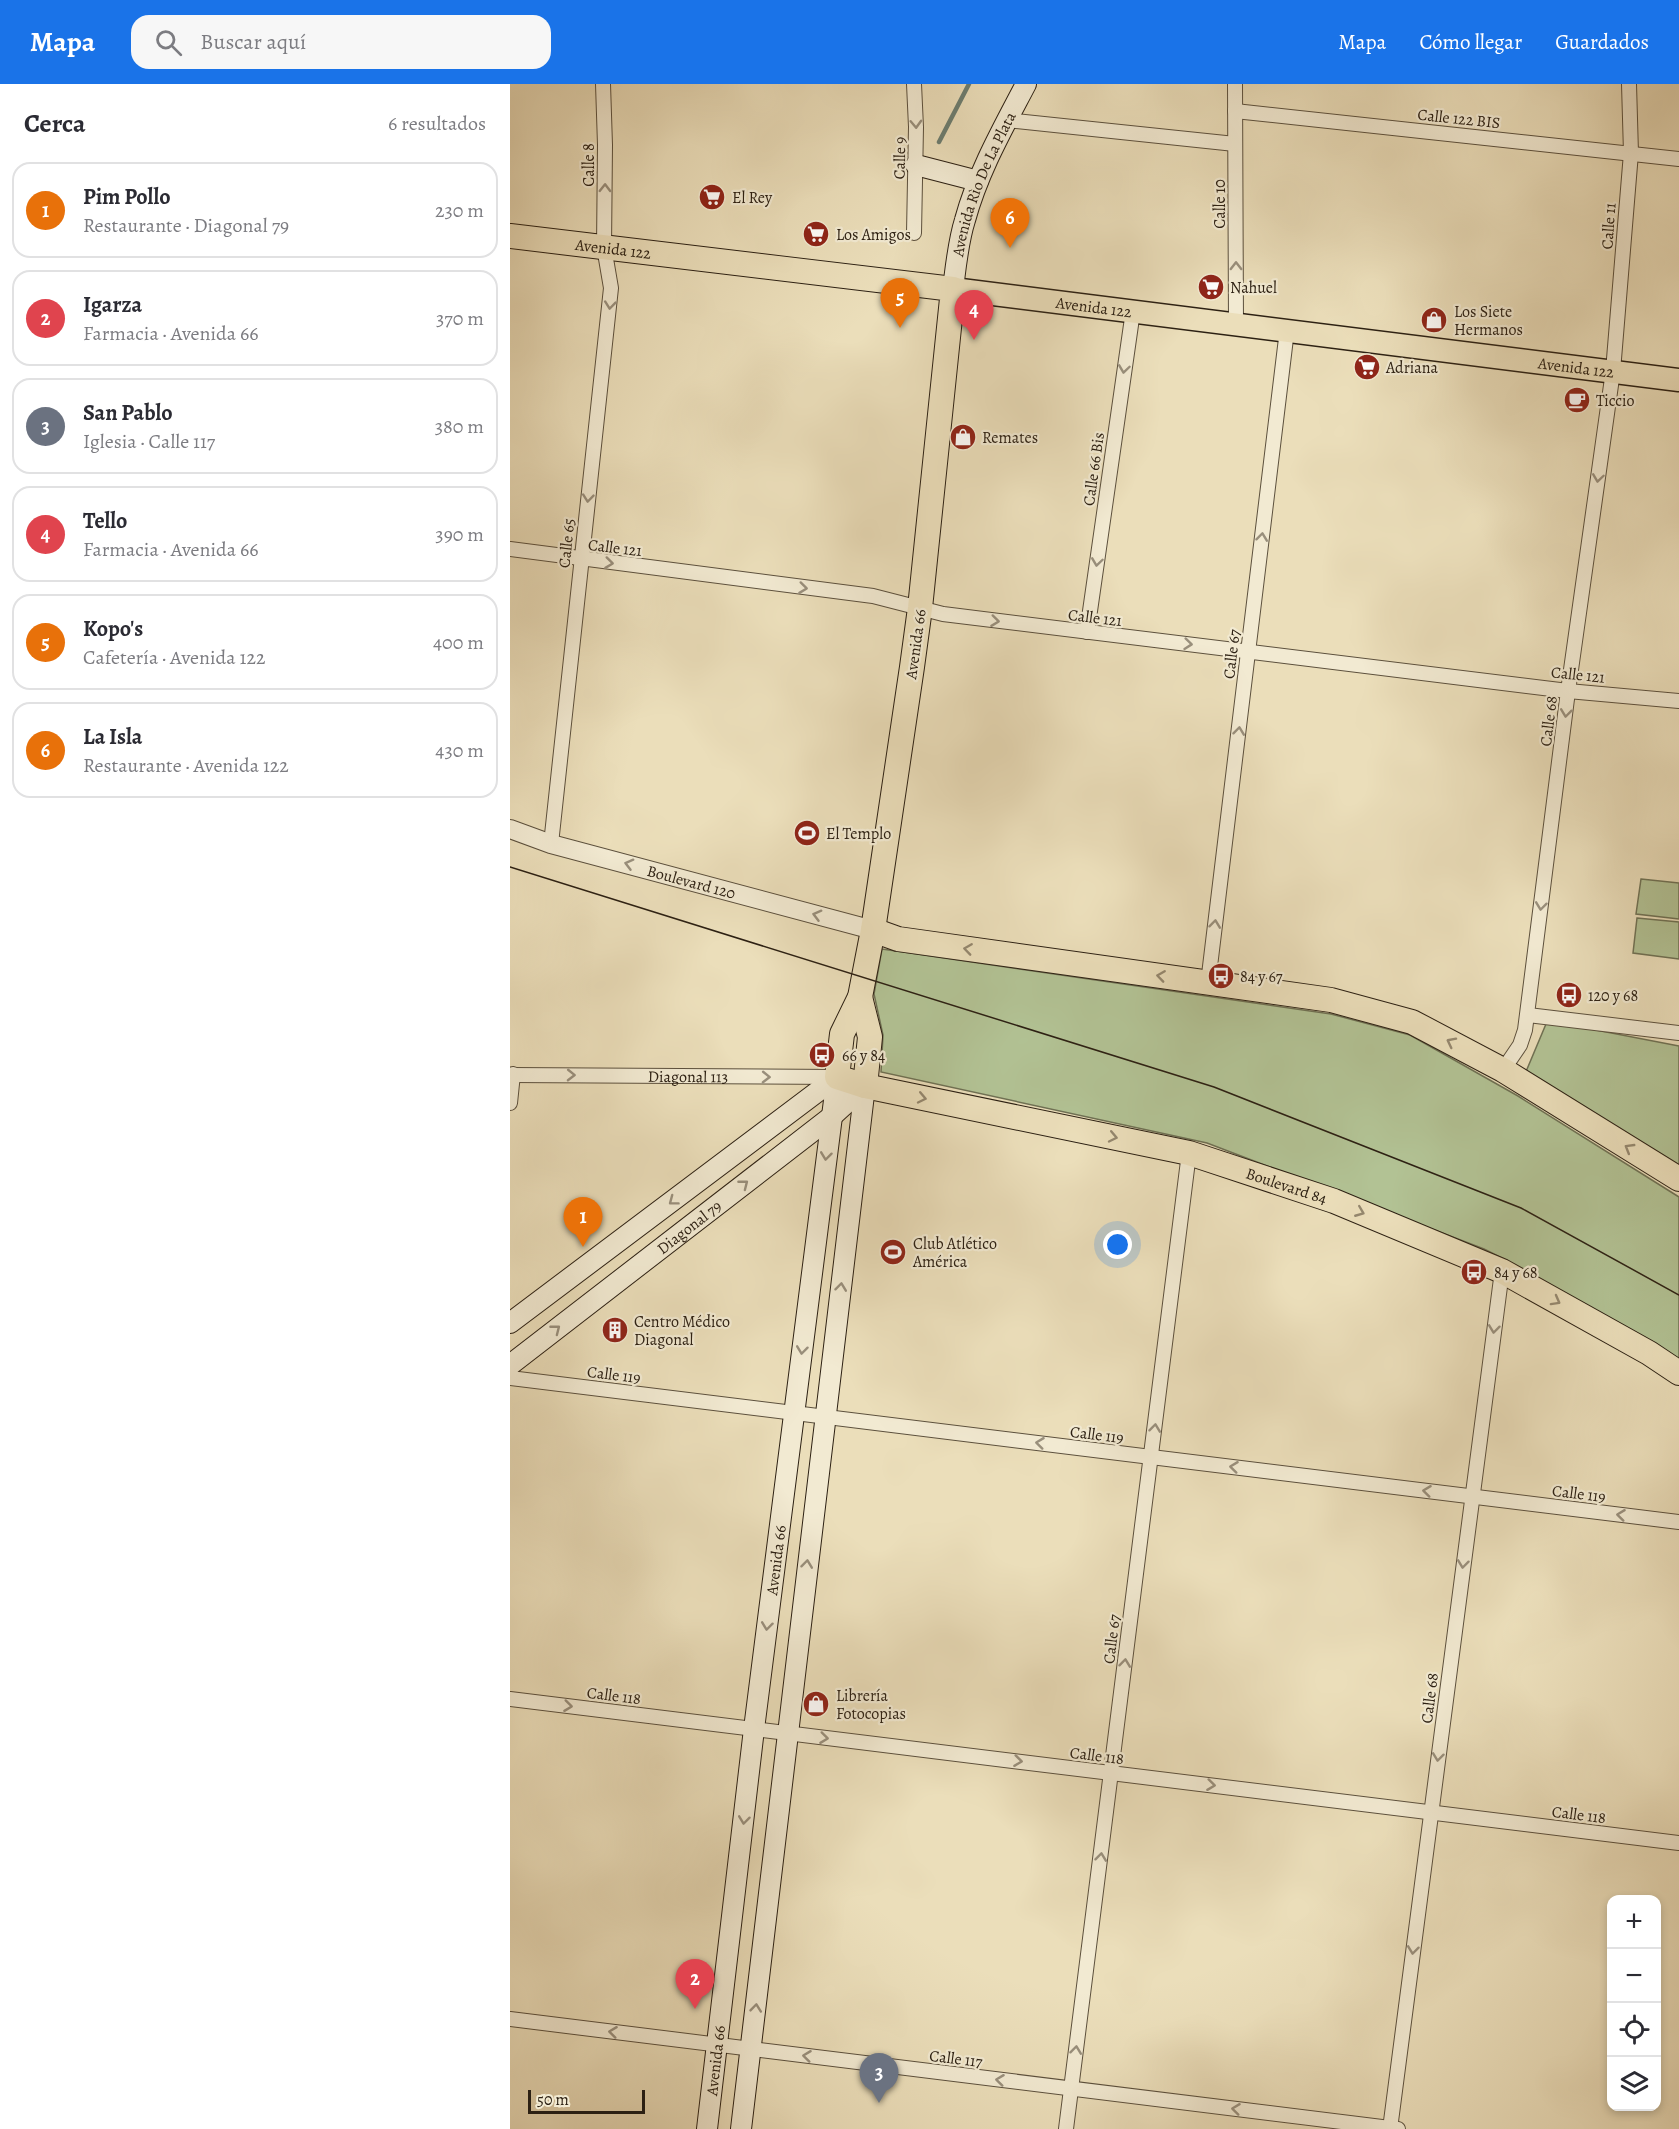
<!DOCTYPE html>
<html lang="es">
<meta charset="utf-8">
<style>
:root{--surface:#fff;--page:#f7f7f7;--text:#2b2b33;--muted:#7c7c81;--line:#e1e1e2;--accent:#1a73e8}
body{margin:0;font-family:Alegreya,serif;background:var(--page);color:var(--text)}
.controls{position:absolute;right:18px;bottom:18px;display:grid;overflow:hidden;border-radius:12px;box-shadow:0 3px 9px #0003}
.controls button{width:54px;height:54px;display:grid;place-items:center;padding:0;border:0;border-bottom:2px solid var(--line);background:var(--surface);color:var(--text);font:30px sans-serif}
.scale{position:absolute;left:18px;bottom:15px;width:117px;box-sizing:border-box;padding-left:6px;border:3px solid #2c2013;border-top:0;font-size:16px;line-height:21px;white-space:nowrap;color:#2c2013;-webkit-text-stroke:4px #f2ead2;paint-order:stroke}
.you{position:absolute;left:608px;top:1161px;width:21px;height:21px;margin:-15px;border:4px solid #fff;border-radius:50%;background:#1a73e8;box-shadow:0 0 0 9px #1a73e833}
.badge{display:grid;place-items:center;width:39px;height:39px;border-radius:50%;background:var(--accent);color:#fff;font-size:20px;font-weight:700}
.pin{position:absolute;translate:-50% -50px;filter:drop-shadow(0 2px 3px #0008)}
.pin::after{content:'';position:absolute;top:32px;width:21px;height:18px;background:inherit;clip-path:polygon(0 0,100% 0,50% 100%)}
.list{margin:0;padding:0;list-style:none}
h2{display:flex;justify-content:space-between;align-items:center;height:78px;margin:0;padding:0 24px;font-size:26px}
h2 small{font-size:20px;font-weight:400;color:var(--muted)}
.list li{display:grid;grid-template-columns:39px 1fr auto;gap:18px;align-items:center;box-sizing:border-box;height:96px;margin:0 12px 12px;padding:0 12px;border:2px solid var(--line);border-radius:18px}
.list b{display:block;font-size:22px;white-space:nowrap}
.list p{margin:0;font-size:20px;white-space:nowrap;color:var(--muted)}
.list em{font-size:20px;font-style:normal;color:var(--muted)}
.icon{flex:none;width:33px;height:33px;fill:none;stroke:currentColor;stroke-width:2;stroke-linecap:round;stroke-linejoin:round}
.map{position:relative;flex:none;width:1169px;height:2045px;overflow:hidden}
header{display:flex;align-items:center;gap:36px;box-sizing:border-box;height:84px;padding:0 30px;background:var(--accent);color:#fff}
header strong{font-size:28px}
nav{display:flex;gap:33px;margin-inline-start:auto;font-size:21px}
.search{width:420px;height:54px;background:var(--page);display:flex;align-items:center;gap:15px;box-sizing:border-box;padding:0 21px;border-radius:18px;color:var(--muted);font-size:22px}
main{display:flex}
aside{flex:1;background:var(--surface)}
.map>svg:first-child{display:block}
.green{fill:#b2c294;stroke:#6f7154;stroke-width:1.5}
.lines{fill:none;stroke-linecap:round;stroke-linejoin:round}
.stream{stroke:#6d7e71;stroke-width:4.5}
.minor-casing{stroke:#5c503d;stroke-width:16}
.tertiary-casing{stroke:#5c503d;stroke-width:20}
.secondary-casing{stroke:#2c2013;stroke-width:22}
.primary-casing{stroke:#2c2013;stroke-width:25}
.trunk-casing{stroke:#2c2013;stroke-width:26}
.minor{stroke:#f2ead2;stroke-width:14}
.tertiary{stroke:#f2ead2;stroke-width:18}
.secondary{stroke:#f2ead2;stroke-width:20}
.primary{stroke:#ebdeba;stroke-width:22}
.trunk{stroke:#ebdeba;stroke-width:24}
.tram{stroke:#2c2013;stroke-width:1.5}
.oneway{stroke:#998f7c}
.oneway2{stroke:#95886f}
.labels{text-anchor:middle;stroke-width:4.5;stroke-linejoin:round;paint-order:stroke}
.street-label{font-size:16px;fill:#2c2013;stroke:#f2ead2}
.poi-label{font-size:16px;fill:#2c2013;stroke:#f2ead2;text-anchor:start}
</style>
<header>
<strong>Mapa</strong>
<div class="search"><svg class="icon" aria-label="search" viewBox="0 0 24 24"><circle cx="10" cy="10" r="6"/><path d="M15 15l6 6"/></svg>Buscar aquí</div>
<nav><a>Mapa</a><a>Cómo llegar</a><a>Guardados</a></nav>
</header>
<main>
<aside>
<h2>Cerca<small>6 resultados</small></h2>
<ul class="list">
<li><span class="badge" style="background:#e8710a">1</span><div><b>Pim Pollo</b><p>Restaurante · Diagonal 79</p></div><em>230 m</em></li>
<li><span class="badge" style="background:#e0444e">2</span><div><b>Igarza</b><p>Farmacia · Avenida 66</p></div><em>370 m</em></li>
<li><span class="badge" style="background:#6b7280">3</span><div><b>San Pablo</b><p>Iglesia · Calle 117</p></div><em>380 m</em></li>
<li><span class="badge" style="background:#e0444e">4</span><div><b>Tello</b><p>Farmacia · Avenida 66</p></div><em>390 m</em></li>
<li><span class="badge" style="background:#e8710a">5</span><div><b>Kopo's</b><p>Cafetería · Avenida 122</p></div><em>400 m</em></li>
<li><span class="badge" style="background:#e8710a">6</span><div><b>La Isla</b><p>Restaurante · Avenida 122</p></div><em>430 m</em></li>
</ul>
</aside>
<div class="map">
<svg width="1169" height="2045" viewBox="0 0 1169 2045">
<rect width="100%" height="100%" fill="#ebdeba"/>
<filter id="stains"><feTurbulence type="fractalNoise" baseFrequency=".00333" numOctaves="4"/><feColorMatrix values="0 0 0 0 .2 0 0 0 0 .09 0 0 0 0 .02 0 0 0 .5 -.17"/></filter>
<radialGradient id="worn" r=".72"><stop offset=".6" stop-color="#630" stop-opacity="0"/><stop offset="1" stop-color="#630" stop-opacity=".3"/></radialGradient>
<!-- green -->
<g class="green">
<polygon points="1131,795 1169,799 1169,835 1126,830"/>
<polygon points="1127,834 1169,838 1169,875 1123,869"/>
<polygon points="372,865 821,930 900,951 1008,1012 1169,1113 1169,1279 994,1175 974,1165 697,1059 371,988 373,951 364,910"/>
<polygon points="1036,940 1060,941 1169,962 1169,1088 1015,990"/>
</g>
<g class="lines">
<!-- stream -->
<polyline class="stream" points="429,58 459,0"/>
<defs>
<g id="minor">
<polyline points="404,0 406,43 404,149"/>
<polyline points="725,0 726,240"/>
<polyline points="725,27 1169,75"/>
<polyline points="497,36 725,60"/>
<polyline points="0,465 363,512 433,530 1058,607 1169,617"/>
<polyline points="577,548 623,227"/>
<polyline points="41,760 101,204 94,163 95,61 93,0"/>
<polyline points="698,899 777,246"/>
<polyline points="1018,931 1169,949"/>
<polyline points="993,986 1010,961 1015,946 1058,607 1103,287 1121,69 1119,0"/>
<path id="s1" d="M0,991L327,993"/>
<polyline points="0,1019 3,990"/>
<polyline points="0,1294 1169,1438"/>
<polyline points="0,1615 1169,1759"/>
<polyline points="0,1935 888,2045"/>
<polyline points="556,2045 679,1069"/>
<polyline points="880,2045 992,1187"/>
</g>
<g id="tertiary">
<path id="s2" d="M0,745L41,760L363,846"/>
</g>
<g id="secondary">
<polyline points="406,81 468,97"/>
<path id="s3" d="M443,205C446,181 448,158 455,136C468,88 493,44 516,0"/>
<polyline points="0,1239 327,993"/>
<path id="s4" d="M0,1281L321,1033L355,1002"/>
<path id="s5" d="M197,2045L244,1645L327,993"/>
<polyline points="231,2045 355,1002"/>
</g>
<g id="primary">
<path id="s6" d="M443,205L1169,296"/>
</g>
<g id="trunk">
<path id="s7" d="M0,152L443,205L410,524L402,583L363,846L350,913L332,950L327,993L355,1002L679,1069L824,1117L992,1187L1139,1269L1169,1289"/>
<polyline points="363,846 388,855 821,916 902,938 993,986 1169,1095"/>
<polyline points="350,913 360,953 355,1002"/>
</g>
</defs>
<!-- minor casing -->
<use href="#minor" class="minor-casing"/>
<!-- tertiary casing -->
<use href="#tertiary" class="tertiary-casing"/>
<!-- secondary casing -->
<use href="#secondary" class="secondary-casing"/>
<!-- primary casing -->
<use href="#primary" class="primary-casing"/>
<!-- trunk casing -->
<use href="#trunk" class="trunk-casing"/>
<!-- minor -->
<use href="#minor" class="minor"/>
<!-- tertiary -->
<use href="#tertiary" class="tertiary"/>
<!-- secondary -->
<use href="#secondary" class="secondary"/>
<!-- primary -->
<use href="#primary" class="primary"/>
<!-- trunk -->
<use href="#trunk" class="trunk"/>
<!-- tram -->
<polyline class="tram" points="0,783 704,1003 1011,1124 1169,1211"/>
</g>
<!-- one-way arrows -->
<defs><path id="oneway-chevron" d="M-2-3.5L2.5 0L-2 3.5" fill="none" stroke-width="1.6" stroke-linecap="round" stroke-linejoin="round" transform="scale(1.5)"/></defs>
<g class="oneway">
<use href="#oneway-chevron" transform="translate(406 40) rotate(88)"/>
<use href="#oneway-chevron" transform="translate(95 104) rotate(-89)"/>
<use href="#oneway-chevron" transform="translate(726 182) rotate(-90)"/>
<use href="#oneway-chevron" transform="translate(100 221) rotate(96)"/>
<use href="#oneway-chevron" transform="translate(614 285) rotate(98)"/>
<use href="#oneway-chevron" transform="translate(1088 394) rotate(98)"/>
<use href="#oneway-chevron" transform="translate(78 414) rotate(96)"/>
<use href="#oneway-chevron" transform="translate(752 453) rotate(-83)"/>
<use href="#oneway-chevron" transform="translate(587 478) rotate(98)"/>
<use href="#oneway-chevron" transform="translate(99 479) rotate(7)"/>
<use href="#oneway-chevron" transform="translate(293 504) rotate(7)"/>
<use href="#oneway-chevron" transform="translate(485 537) rotate(7)"/>
<use href="#oneway-chevron" transform="translate(678 560) rotate(6)"/>
<use href="#oneway-chevron" transform="translate(1056 629) rotate(97)"/>
<use href="#oneway-chevron" transform="translate(729 647) rotate(-83)"/>
<use href="#oneway-chevron" transform="translate(119 780) rotate(-165)"/>
<use href="#oneway-chevron" transform="translate(1031 822) rotate(97)"/>
<use href="#oneway-chevron" transform="translate(307 831) rotate(-165)"/>
<use href="#oneway-chevron" transform="translate(705 840) rotate(-83)"/>
<use href="#oneway-chevron" transform="translate(61 991) rotate(1)"/>
<use href="#oneway-chevron" transform="translate(256 993) rotate(1)"/>
<use href="#oneway-chevron" transform="translate(316 1072) rotate(97)"/>
<use href="#oneway-chevron" transform="translate(234 1100) rotate(-38)"/>
<use href="#oneway-chevron" transform="translate(163 1117) rotate(143)"/>
<use href="#oneway-chevron" transform="translate(331 1203) rotate(-83)"/>
<use href="#oneway-chevron" transform="translate(46 1245) rotate(-38)"/>
<use href="#oneway-chevron" transform="translate(984 1245) rotate(97)"/>
<use href="#oneway-chevron" transform="translate(292 1266) rotate(97)"/>
<use href="#oneway-chevron" transform="translate(645 1344) rotate(-83)"/>
<use href="#oneway-chevron" transform="translate(530 1359) rotate(-173)"/>
<use href="#oneway-chevron" transform="translate(724 1383) rotate(-173)"/>
<use href="#oneway-chevron" transform="translate(917 1407) rotate(-173)"/>
<use href="#oneway-chevron" transform="translate(1111 1431) rotate(-173)"/>
<use href="#oneway-chevron" transform="translate(297 1480) rotate(-83)"/>
<use href="#oneway-chevron" transform="translate(953 1480) rotate(97)"/>
<use href="#oneway-chevron" transform="translate(257 1542) rotate(97)"/>
<use href="#oneway-chevron" transform="translate(615 1579) rotate(-83)"/>
<use href="#oneway-chevron" transform="translate(58 1622) rotate(7)"/>
<use href="#oneway-chevron" transform="translate(314 1654) rotate(7)"/>
<use href="#oneway-chevron" transform="translate(928 1673) rotate(97)"/>
<use href="#oneway-chevron" transform="translate(508 1677) rotate(7)"/>
<use href="#oneway-chevron" transform="translate(701 1701) rotate(7)"/>
<use href="#oneway-chevron" transform="translate(234 1736) rotate(97)"/>
<use href="#oneway-chevron" transform="translate(591 1773) rotate(-83)"/>
<use href="#oneway-chevron" transform="translate(903 1866) rotate(97)"/>
<use href="#oneway-chevron" transform="translate(246 1924) rotate(-84)"/>
<use href="#oneway-chevron" transform="translate(103 1948) rotate(-173)"/>
<use href="#oneway-chevron" transform="translate(566 1966) rotate(-83)"/>
<use href="#oneway-chevron" transform="translate(297 1972) rotate(-173)"/>
<use href="#oneway-chevron" transform="translate(490 1996) rotate(-173)"/>
<use href="#oneway-chevron" transform="translate(726 2025) rotate(-173)"/>
</g>
<g class="oneway2">
<use href="#oneway-chevron" transform="translate(458 865) rotate(-172)"/>
<use href="#oneway-chevron" transform="translate(651 892) rotate(-172)"/>
<use href="#oneway-chevron" transform="translate(941 958) rotate(-153)"/>
<use href="#oneway-chevron" transform="translate(412 1014) rotate(12)"/>
<use href="#oneway-chevron" transform="translate(603 1053) rotate(12)"/>
<use href="#oneway-chevron" transform="translate(1119 1064) rotate(-149)"/>
<use href="#oneway-chevron" transform="translate(850 1128) rotate(22)"/>
<use href="#oneway-chevron" transform="translate(1046 1217) rotate(29)"/>
</g>
<!-- icons -->
<defs>
<symbol id="supermarket-disc" viewBox="-11 -11 22 22"><circle r="9.5" fill="#8f2418" stroke="#f2ead2"/><path d="M-6-5.5h2.5l.6 2H6L4.5 2H-2.5L-4.4-4H-6ZM-1.5 3.2a1.3 1.3 0 1 0 .1 0ZM3 3.2a1.3 1.3 0 1 0 .1 0Z" fill="#fff"/></symbol>
<symbol id="shop-disc" viewBox="-11 -11 22 22"><circle r="9.5" fill="#8f2418" stroke="#f2ead2"/><path d="M-5-2.5h2.3a2.7 3.5 0 0 1 5.4 0H5L5.5 6h-11ZM-1.5-2.5h3a1.5 2.3 0 0 0-3 0Z" fill="#fff"/></symbol>
<symbol id="cafe-disc" viewBox="-11 -11 22 22"><circle r="9.5" fill="#8f2418" stroke="#f2ead2"/><path d="M-5.5-4.5H6V0H3Q3 3.5 0 3.5H-2.5Q-5.5 3.5-5.5 0ZM3-3.2v2h1.7v-2ZM-6 4.5H4V6H-6Z" fill="#fff"/></symbol>
<symbol id="stadium-disc" viewBox="-11 -11 22 22"><circle r="9.5" fill="#8f2418" stroke="#f2ead2"/><path d="M0-5a6.5 5 0 1 0 0 10a6.5 5 0 1 0 0-10ZM-3.5-1.8h7v3.6h-7Z" fill="#fff"/></symbol>
<symbol id="bus-disc" viewBox="-11 -11 22 22"><circle r="9.5" fill="#8f2418" stroke="#f2ead2"/><path d="M-5-6H5V4H4V6H2V4H-2V6H-4V4H-5ZM-3.5-4V0h7V-4ZM-3.5 1.2v1.5H-2V1.2ZM2 1.2v1.5H3.5V1.2Z" fill="#fff"/></symbol>
<symbol id="building-disc" viewBox="-11 -11 22 22"><circle r="9.5" fill="#8f2418" stroke="#f2ead2"/><path d="M-4-6H4V6H1V3H-1V6H-4ZM-2.5-4.3h1.7v1.8h-1.7ZM.8-4.3h1.7v1.8H.8ZM-2.5-1h1.7V.8h-1.7ZM.8-1h1.7V.8H.8Z" fill="#fff"/></symbol>
</defs>
<g fill-rule="evenodd">
<use href="#supermarket-disc" x="187" y="98" width="30" height="30"/>
<use href="#supermarket-disc" x="291" y="135" width="30" height="30"/>
<use href="#supermarket-disc" x="686" y="188" width="30" height="30"/>
<use href="#shop-disc" x="909" y="221" width="30" height="30"/>
<use href="#supermarket-disc" x="842" y="268" width="30" height="30"/>
<use href="#cafe-disc" x="1052" y="301" width="30" height="30"/>
<use href="#shop-disc" x="438" y="338" width="30" height="30"/>
<use href="#stadium-disc" x="282" y="734" width="30" height="30"/>
<use href="#bus-disc" x="696" y="877" width="30" height="30"/>
<use href="#bus-disc" x="1044" y="896" width="30" height="30"/>
<use href="#bus-disc" x="297" y="956" width="30" height="30"/>
<use href="#stadium-disc" x="368" y="1153" width="30" height="30"/>
<use href="#bus-disc" x="949" y="1173" width="30" height="30"/>
<use href="#building-disc" x="90" y="1231" width="30" height="30"/>
<use href="#shop-disc" x="291" y="1605" width="30" height="30"/>
</g>
<g class="labels">
<!-- street labels -->
<g class="street-label">
<text transform="translate(949 34) rotate(6)" y="6">Calle 122 BIS</text>
<text transform="translate(389 74) rotate(-89)" y="6">Calle 9</text>
<text transform="translate(78 81) rotate(-90)" y="6">Calle 8</text>
<text dy="6" stroke="none"><textPath href="#s3" startOffset="110">Avenida Rìo De La Plata</textPath></text>
<text transform="translate(709 120) rotate(-90)" y="6">Calle 10</text>
<text transform="translate(1098 142) rotate(-86)" y="6">Calle 11</text>
<text dy="6" stroke="none"><textPath href="#s7" startOffset="104">Avenida 122</textPath></text>
<text dy="6" stroke="none"><textPath href="#s6" startOffset="142">Avenida 122</textPath></text>
<text dy="6" stroke="none"><textPath href="#s6" startOffset="628">Avenida 122</textPath></text>
<text transform="translate(583 385) rotate(-82)" y="6">Calle 66 Bis</text>
<text transform="translate(56 459) rotate(-84)" y="6">Calle 65</text>
<text transform="translate(105 463) rotate(7)" y="6">Calle 121</text>
<text transform="translate(585 533) rotate(7)" y="6">Calle 121</text>
<text transform="translate(405 560) rotate(-82)" y="6">Avenida 66</text>
<text transform="translate(721 570) rotate(-83)" y="6">Calle 67</text>
<text transform="translate(1068 590) rotate(6)" y="6">Calle 121</text>
<text transform="translate(1038 637) rotate(-83)" y="6">Calle 68</text>
<text dy="6" stroke="none"><textPath href="#s2" startOffset="189">Boulevard 120</textPath></text>
<text dy="6" stroke="none"><textPath href="#s1" startOffset="178">Diagonal 113</textPath></text>
<text dy="6" stroke="none"><textPath href="#s7" startOffset="1708">Boulevard 84</textPath></text>
<text dy="6" stroke="none"><textPath href="#s4" startOffset="226">Diagonal 79</textPath></text>
<text transform="translate(104 1290) rotate(7)" y="6">Calle 119</text>
<text transform="translate(587 1350) rotate(7)" y="6">Calle 119</text>
<text transform="translate(1069 1409) rotate(7)" y="6">Calle 119</text>
<text dy="6" stroke="none"><textPath href="#s5" startOffset="573">Avenida 66</textPath></text>
<text transform="translate(601 1555) rotate(-83)" y="6">Calle 67</text>
<text transform="translate(104 1611) rotate(7)" y="6">Calle 118</text>
<text transform="translate(919 1614) rotate(-83)" y="6">Calle 68</text>
<text transform="translate(587 1671) rotate(7)" y="6">Calle 118</text>
<text transform="translate(1069 1730) rotate(7)" y="6">Calle 118</text>
<text transform="translate(446 1974) rotate(7)" y="6">Calle 117</text>
<text dy="6" stroke="none"><textPath href="#s5" startOffset="69">Avenida 66</textPath></text>
</g>
<!-- poi labels -->
<g class="poi-label">
<text x="222" y="119">El Rey</text>
<text x="326" y="156">Los Amigos</text>
<text x="720" y="209">Nahuel</text>
<text x="944" y="233">Los Siete<tspan x="944" dy="18">Hermanos</tspan></text>
<text x="876" y="289">Adriana</text>
<text x="1086" y="322">Ticcio</text>
<text x="472" y="359">Remates</text>
<text x="316" y="755">El Templo</text>
<text x="730" y="898">84 y 67</text>
<text x="1078" y="917">120 y 68</text>
<text x="332" y="977">66 y 84</text>
<text x="403" y="1165">Club Atlético<tspan x="403" dy="18">América</tspan></text>
<text x="984" y="1194">84 y 68</text>
<text x="124" y="1243">Centro Médico<tspan x="124" dy="18">Diagonal</tspan></text>
<text x="326" y="1617">Librería<tspan x="326" dy="18">Fotocopias</tspan></text>
</g>
</g>
<rect width="100%" height="100%" filter="url(#stains)"/>
<rect width="100%" height="100%" fill="url(#worn)"/>
</svg>
<div class="controls">
<button>+</button>
<button>−</button>
<button><svg class="icon" aria-label="locate" viewBox="0 0 24 24"><circle cx="12" cy="12" r="6"/><path d="M12 2v4M12 18v4M2 12h4M18 12h4"/></svg></button>
<button><svg class="icon" aria-label="layers" viewBox="0 0 24 24"><path d="M12 4l9 5-9 5-9-5zM3 14l9 5 9-5"/></svg></button>
</div>
<div class="scale">50 m</div>
<div class="you"></div>
<div class="pin badge" style="left:73px;top:1163px;background:#e8710a">1</div>
<div class="pin badge" style="left:185px;top:1925px;background:#e0444e">2</div>
<div class="pin badge" style="left:369px;top:2019px;background:#6b7280">3</div>
<div class="pin badge" style="left:464px;top:256px;background:#e0444e">4</div>
<div class="pin badge" style="left:390px;top:244px;background:#e8710a">5</div>
<div class="pin badge" style="left:500px;top:164px;background:#e8710a">6</div>
</div>
</main>
